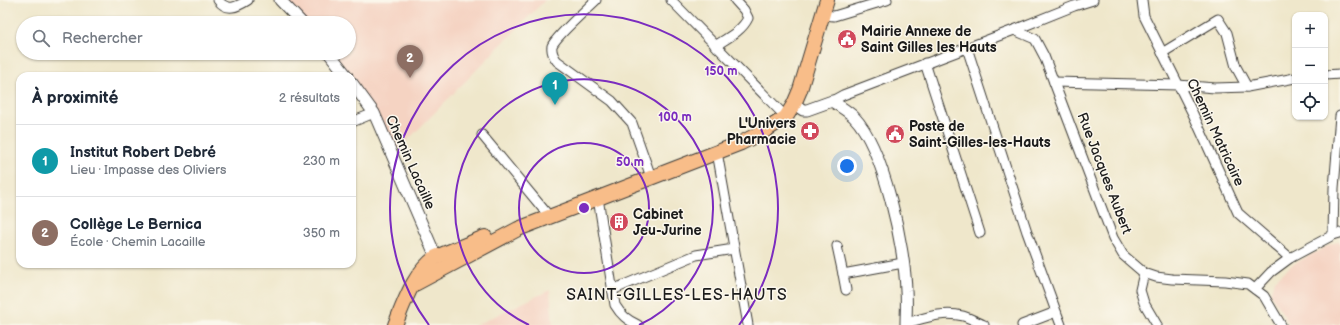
<!DOCTYPE html>
<html lang="fr">
<meta charset="utf-8">
<style>
:root{--surface:#fff;--page:#f2f2f3;--text:#1f2937;--muted:#747a83;--line:#e0e1e3;--accent:#db2777}
body{margin:0;font-family:"Balsamiq Sans",sans-serif;background:var(--page);color:var(--text)}
.controls{position:absolute;right:12px;top:12px;display:grid;overflow:hidden;border-radius:8px;box-shadow:0 1px 3px #0004}
.controls button{width:36px;height:36px;display:grid;place-items:center;padding:0;border:0;border-bottom:1px solid var(--line);background:var(--surface);color:var(--text);font:20px sans-serif}
.you{position:absolute;left:847px;top:166px;width:14px;height:14px;margin:-10px;border:3px solid #fff;border-radius:50%;background:#1a73e8;box-shadow:0 0 0 6px #1a73e833}
.badge{display:grid;place-items:center;width:26px;height:26px;border-radius:50%;background:var(--accent);color:#fff;font-size:13px;font-weight:700}
.pin{position:absolute;translate:-50% -33px;filter:drop-shadow(0 1px 2px #0008)}
.pin::after{content:'';position:absolute;top:21px;width:14px;height:12px;background:inherit;clip-path:polygon(0 0,100% 0,50% 100%)}
.list{margin:0;padding:0;list-style:none}
h2{display:flex;justify-content:space-between;align-items:center;height:52px;margin:0;padding:0 16px;font-size:17px}
h2 small{font-size:13px;font-weight:400;color:var(--muted)}
.list li{display:grid;grid-template-columns:26px 1fr auto;gap:12px;align-items:center;box-sizing:border-box;height:72px;padding:0 16px;border-top:1px solid var(--line)}
.list b{display:block;font-size:15px;white-space:nowrap}
.list p{margin:0;font-size:13px;white-space:nowrap;color:var(--muted)}
.list em{font-size:13px;font-style:normal;color:var(--muted)}
.icon{flex:none;width:22px;height:22px;fill:none;stroke:currentColor;stroke-width:2;stroke-linecap:round;stroke-linejoin:round}
.map{position:relative;flex:none;width:1340px;height:325px;overflow:hidden}
.search{position:absolute;background:var(--surface);box-shadow:0 1px 3px #0004;left:16px;top:16px;width:340px;height:44px;display:flex;align-items:center;gap:10px;box-sizing:border-box;padding:0 14px;border-radius:22px;color:var(--muted);font-size:15px}
.panel{position:absolute;background:var(--surface);box-shadow:0 1px 3px #0004;left:16px;top:72px;width:340px;height:196px;border-radius:12px}
.map>svg:first-child{display:block}
.built{fill:#f5d3c2}
.lines{fill:none;stroke-linecap:round;stroke-linejoin:round}
.minor-casing{stroke:#3c3a36;stroke-width:11}
.tertiary-casing{stroke:#3c3a36;stroke-width:13}
.primary-casing{stroke:#3c3a36;stroke-width:16}
.minor{stroke:#fff;stroke-width:9}
.tertiary{stroke:#fff;stroke-width:11}
.primary{stroke:#f8bd89;stroke-width:14}
.ring{fill:none;stroke:#7b2cbf;stroke-width:2}
.labels{text-anchor:middle;stroke-width:3;stroke-linejoin:round;paint-order:stroke}
.poi-label{font-size:14px;font-weight:bold;fill:#1c1c1c;stroke:#fbf7ec;text-anchor:start}
.street-label{font-size:14px;fill:#1c1c1c;stroke:#fbf7ec}
.quarter-label{font-size:16px;letter-spacing:1px;fill:#1c1c1c;stroke:#fbf7ec}
.centre{fill:#7b2cbf;stroke:#fbf7ec;stroke-width:2}
.ring-label{font-size:12px;text-anchor:middle;font-weight:bold;fill:#7b2cbf;stroke:#fbf7ec;stroke-width:3;stroke-linejoin:round;paint-order:stroke}
</style>
<div class="map">
<svg width="1340" height="325" viewBox="0 0 1340 325">
<rect width="100%" height="100%" fill="#fbf7ec"/>
<filter id="ink" filterUnits="userSpaceOnUse"><feTurbulence type="fractalNoise" baseFrequency=".025" numOctaves="2"/><feDisplacementMap in="SourceGraphic" scale="8" xChannelSelector="R" yChannelSelector="G"/><feConvolveMatrix kernelMatrix="1 2 1 2 8 2 1 2 1" color-interpolation-filters="sRGB"/></filter>
<filter id="wash" filterUnits="userSpaceOnUse"><feTurbulence type="fractalNoise" baseFrequency=".012" numOctaves="4" result="noise"/><feDisplacementMap in="SourceGraphic" scale="16" xChannelSelector="R" yChannelSelector="G"/><feGaussianBlur stdDeviation="0.9" result="paint"/><feColorMatrix in="noise" values="0 0 0 0 0 0 0 0 0 0 0 0 0 0 0 0 0 1.4 0 .05"/><feComposite in="paint" operator="in"/></filter>
<g filter="url(#wash)">
<rect width="100%" height="100%" fill="#efe7cb"/>
<!-- built -->
<g class="built">
<polygon points="282,0 545,0 394,154 332,53 349,53 349,23 304,23"/>
<polygon points="1340,241 1340,325 1289,325 1286,319 1270,293 1274,281 1292,265 1331,244"/>
<polygon points="550,290 553,325 476,325"/>
</g>
</g>
<g filter="url(#ink)">
<g class="lines">
<defs>
<g id="minor">
<path d="M218,0C227,12 237,7 248,0"/>
<path d="M596,0C588,8 555,37 552,46C551,52 554,57 557,61L612,101L632,123L651,177"/>
<polyline points="671,0 786,117"/>
<polyline points="1142,0 1144,16 1193,114 1238,213 1290,258"/>
<polyline points="823,15 834,16 887,0"/>
<polyline points="1014,30 1035,39 1044,56 1113,238 1123,255 1144,273 1156,277 1172,279 1225,281 1248,284 1264,296 1281,325"/>
<path d="M715,46C727,38 742,31 748,18L744,10L735,0"/>
<polyline points="967,48 1027,232 1061,325"/>
<polyline points="1162,53 1218,19 1227,33 1236,67 1247,87"/>
<polyline points="925,63 980,233"/>
<polyline points="1325,75 1340,74"/>
<polyline points="1054,82 1178,85 1215,88 1247,87 1295,78"/>
<polyline points="832,101 843,95 1014,30 1074,6 1093,0"/>
<polyline points="352,122 374,113"/>
<polyline points="482,135 549,216"/>
<polyline points="717,152 748,325"/>
<path d="M598,198L615,305C621,315 627,320 638,325"/>
<polyline points="1333,235 1334,188 1340,116"/>
<polyline points="837,246 843,274 903,263"/>
<polyline points="1144,273 1140,290 1144,303 1157,325"/>
<polyline points="843,274 846,290"/>
<polyline points="1255,289 1271,272 1290,258 1333,235 1340,233"/>
<polyline points="612,290 696,255 734,249"/>
<path d="M906,323C925,318 943,311 963,316C970,318 977,322 984,325"/>
<polyline points="1022,325 1056,312"/>
</g>
<g id="tertiary">
<polyline points="280,0 302,23"/>
<polyline points="329,53 347,76"/>
<polyline points="352,83 374,113 436,257"/>
<path d="M794,104L803,110H807L832,101C839,106 848,111 854,117C884,148 905,249 906,291C907,302 906,314 906,325"/>
</g>
<g id="primary">
<polyline points="413,285 518,229 741,143 766,130 786,117 794,104 800,90 827,0"/>
<path d="M395,325C405,300 414,273 436,257L485,237"/>
</g>
</defs>
<!-- minor casing -->
<use href="#minor" class="minor-casing"/>
<!-- tertiary casing -->
<use href="#tertiary" class="tertiary-casing"/>
<!-- primary casing -->
<use href="#primary" class="primary-casing"/>
<!-- minor -->
<use href="#minor" class="minor"/>
<!-- tertiary -->
<use href="#tertiary" class="tertiary"/>
<!-- primary -->
<use href="#primary" class="primary"/>
</g>
</g>
<!-- distance rings -->
<g class="ring">
<circle cx="584" cy="208" r="65"/>
<path d="M529 325A129 129 0 1 1 639 325"/>
<path d="M429 325A194 194 0 1 1 739 325"/>
</g>
<!-- icons -->
<defs>
<symbol id="civic-disc" viewBox="-11 -11 22 22"><circle r="9.5" fill="#d1495b" stroke="#fbf7ec"/><path d="M-.6-6.5H3V-4.5H.6V-3L4-1V1h2V6H-6V1h2V-1L-.6-3ZM-1.2 2.5V6h2.4V2.5Z" fill="#fff"/></symbol>
<symbol id="pharmacy-disc" viewBox="-11 -11 22 22"><circle r="9.5" fill="#d1495b" stroke="#fbf7ec"/><path d="M-2-6h4v4h4v4h-4v4h-4v-4h-4v-4h4Z" fill="#fff"/></symbol>
<symbol id="building-disc" viewBox="-11 -11 22 22"><circle r="9.5" fill="#d1495b" stroke="#fbf7ec"/><path d="M-4-6H4V6H1V3H-1V6H-4ZM-2.5-4.3h1.7v1.8h-1.7ZM.8-4.3h1.7v1.8H.8ZM-2.5-1h1.7V.8h-1.7ZM.8-1h1.7V.8H.8Z" fill="#fff"/></symbol>
</defs>
<g fill-rule="evenodd">
<use href="#civic-disc" x="836" y="28" width="22" height="22"/>
<use href="#pharmacy-disc" x="799" y="120" width="22" height="22"/>
<use href="#civic-disc" x="884" y="123" width="22" height="22"/>
<use href="#building-disc" x="608" y="211" width="22" height="22"/>
</g>
<g class="labels">
<!-- poi labels -->
<g class="poi-label">
<text x="861" y="36">Mairie Annexe de<tspan x="861" dy="16">Saint Gilles les Hauts</tspan></text>
<text x="796" y="128" text-anchor="end">L'Univers<tspan x="796" dy="16">Pharmacie</tspan></text>
<text x="909" y="131">Poste de<tspan x="909" dy="16">Saint-Gilles-les-Hauts</tspan></text>
<text x="633" y="219">Cabinet<tspan x="633" dy="16">Jeu-Jurine</tspan></text>
</g>
<!-- street labels -->
<g class="street-label">
<text transform="translate(1216 132) rotate(65)" y="5">Chemin Matricaire</text>
<text transform="translate(411 162) rotate(66)" y="5">Chemin Lacaille</text>
<text transform="translate(1105 173) rotate(69)" y="5">Rue Jacques Aubert</text>
</g>
<!-- quarter labels -->
<g class="quarter-label">
<text x="677" y="300">SAINT-GILLES-LES-HAUTS</text>
</g>
</g>
<circle cx="584" cy="208" r="6" class="centre"/>
<g class="ring-label">
<text x="721" y="75">150 m</text>
<text x="675" y="121">100 m</text>
<text x="630" y="166">50 m</text>
</g>
</svg>
<div class="controls">
<button>+</button>
<button>−</button>
<button><svg class="icon" aria-label="locate" viewBox="0 0 24 24"><circle cx="12" cy="12" r="6"/><path d="M12 2v4M12 18v4M2 12h4M18 12h4"/></svg></button>
</div>
<div class="you"></div>
<div class="pin badge" style="left:555px;top:105px;background:#0f9aa8">1</div>
<div class="pin badge" style="left:410px;top:78px;background:#8d6e63">2</div>
<div class="search"><svg class="icon" aria-label="search" viewBox="0 0 24 24"><circle cx="10" cy="10" r="6"/><path d="M15 15l6 6"/></svg>Rechercher</div>
<section class="panel">
<h2>À proximité<small>2 résultats</small></h2>
<ul class="list">
<li><span class="badge" style="background:#0f9aa8">1</span><div><b>Institut Robert Debré</b><p>Lieu · Impasse des Oliviers</p></div><em>230 m</em></li>
<li><span class="badge" style="background:#8d6e63">2</span><div><b>Collège Le Bernica</b><p>École · Chemin Lacaille</p></div><em>350 m</em></li>
</ul>
</section>
</div>
